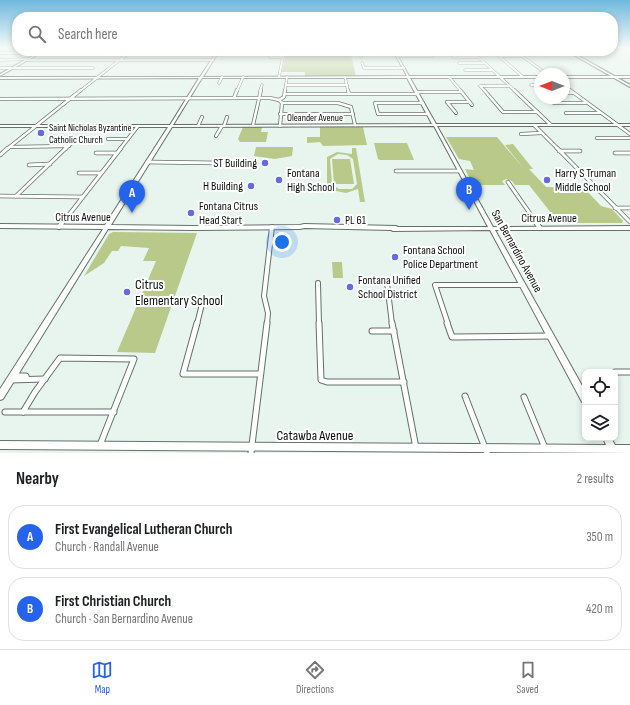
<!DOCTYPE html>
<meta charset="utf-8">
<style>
:root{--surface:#fff;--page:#f6f6f6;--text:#202124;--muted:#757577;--line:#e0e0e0;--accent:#2563eb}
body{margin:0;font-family:"Sofia Sans Condensed",sans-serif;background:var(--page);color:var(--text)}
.controls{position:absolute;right:12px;bottom:12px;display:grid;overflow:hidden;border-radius:8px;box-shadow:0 2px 6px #0003}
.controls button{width:36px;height:36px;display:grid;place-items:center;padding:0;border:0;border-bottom:1px solid var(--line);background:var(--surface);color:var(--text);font:20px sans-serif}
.compass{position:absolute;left:534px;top:68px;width:36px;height:36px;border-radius:50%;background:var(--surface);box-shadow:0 2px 6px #0003;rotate:270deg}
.you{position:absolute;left:282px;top:242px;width:14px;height:14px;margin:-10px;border:3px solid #fff;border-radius:50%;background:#1a73e8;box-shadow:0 0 0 6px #1a73e833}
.badge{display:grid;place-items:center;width:26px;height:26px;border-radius:50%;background:var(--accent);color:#fff;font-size:13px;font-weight:700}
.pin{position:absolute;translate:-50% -33px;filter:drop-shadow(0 1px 2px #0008)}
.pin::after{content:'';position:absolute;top:21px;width:14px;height:12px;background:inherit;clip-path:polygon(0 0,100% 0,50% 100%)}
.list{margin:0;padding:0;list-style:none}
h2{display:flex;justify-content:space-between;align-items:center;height:52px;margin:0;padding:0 16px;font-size:17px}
h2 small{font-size:13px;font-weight:400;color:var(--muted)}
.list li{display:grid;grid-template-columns:26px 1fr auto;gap:12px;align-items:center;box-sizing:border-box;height:64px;margin:0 8px 8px;padding:0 8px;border:1px solid var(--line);border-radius:16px}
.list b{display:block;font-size:15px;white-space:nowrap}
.list p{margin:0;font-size:13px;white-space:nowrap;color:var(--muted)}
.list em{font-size:13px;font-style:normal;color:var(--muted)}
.icon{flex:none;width:22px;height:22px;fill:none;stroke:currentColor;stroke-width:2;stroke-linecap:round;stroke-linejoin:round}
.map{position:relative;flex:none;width:630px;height:453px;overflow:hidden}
.search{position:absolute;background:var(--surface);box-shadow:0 2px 6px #0003;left:12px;right:12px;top:12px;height:44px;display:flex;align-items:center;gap:10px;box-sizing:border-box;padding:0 14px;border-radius:16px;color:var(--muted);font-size:15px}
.sheet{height:196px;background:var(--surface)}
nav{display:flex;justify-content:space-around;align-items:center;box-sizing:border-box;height:56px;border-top:1px solid var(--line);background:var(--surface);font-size:11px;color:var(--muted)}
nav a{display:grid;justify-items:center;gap:2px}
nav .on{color:var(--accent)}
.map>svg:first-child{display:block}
.green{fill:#b9c989;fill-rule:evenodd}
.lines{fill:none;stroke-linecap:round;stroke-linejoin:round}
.street-far4-casing{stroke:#64706a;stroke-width:3}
.street-far3-casing{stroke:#64706a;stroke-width:4}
.street-far2-casing{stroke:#64706a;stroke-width:4.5}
.street-far1-casing{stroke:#64706a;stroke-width:6}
.street-casing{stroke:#64706a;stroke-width:7}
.secondary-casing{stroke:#64706a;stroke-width:2}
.primary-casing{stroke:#64706a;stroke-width:2.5}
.street-far4{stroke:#fff;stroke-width:2}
.street-far3{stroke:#fff;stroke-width:2.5}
.street-far2{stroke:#fff;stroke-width:3}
.street-far1{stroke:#fff;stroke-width:4}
.street{stroke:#fff;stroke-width:5}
.secondary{fill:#fff;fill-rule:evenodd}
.primary{fill:#fff;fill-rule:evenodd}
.poi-dot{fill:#666ae3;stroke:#fff;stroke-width:1.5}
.labels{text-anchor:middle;stroke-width:4;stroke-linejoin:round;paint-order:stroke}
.far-street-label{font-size:10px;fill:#0b0f0d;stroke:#fff}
.far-poi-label{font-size:10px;fill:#0b0f0d;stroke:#fff;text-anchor:start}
.poi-label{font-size:12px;fill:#0b0f0d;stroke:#fff;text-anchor:start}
.street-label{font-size:12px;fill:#0b0f0d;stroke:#fff}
.near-poi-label{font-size:14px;fill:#0b0f0d;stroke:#fff;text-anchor:start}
.near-street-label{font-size:14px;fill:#0b0f0d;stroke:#fff}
</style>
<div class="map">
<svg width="630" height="453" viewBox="0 0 630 453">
<rect width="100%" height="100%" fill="#e7f5ee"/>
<!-- green -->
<g class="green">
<polygon points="286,51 350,51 356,76 305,76 305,72 282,72"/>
<polygon points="243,127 262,127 261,132 268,132 266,142 240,142 238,139"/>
<polygon points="320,127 363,127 367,145 323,146 320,142 307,143 307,137 320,137"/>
<polygon points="446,137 497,137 524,169 505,145 513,144 533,169 529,169 546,187 584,188 601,206 612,209 623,221 622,223 559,223 529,185 515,185 512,181 506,179 502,181 505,185 473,185 465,169 474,170 470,161 459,159"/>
<polygon points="374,143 407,143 414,160 380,160 378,159"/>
<polygon points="256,147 293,147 292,156 275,159 254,156"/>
<path d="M352,148H356L365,202H360L358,189L346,193L336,191L330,187L327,183V157L337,152L352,154ZM338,154L347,155L353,159L357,184L352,189H339L332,184L330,159Z"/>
<polygon points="332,159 350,159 354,184 334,184"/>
<polygon points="113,232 197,233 155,353 117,352 156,261 143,261 149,248 121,246 118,251 112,251 104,263 84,276 109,234"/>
<polygon points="332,262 342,262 343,278 333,278"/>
</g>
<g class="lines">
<defs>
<g id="street-far4">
<polyline points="0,47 2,47"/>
<polyline points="448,51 472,51"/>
<polyline points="472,51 515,91"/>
<polyline points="272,52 284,51"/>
<polyline points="0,53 40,53"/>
<polyline points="39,53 112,53"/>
<polyline points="397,56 432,56"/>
<polyline points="499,56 522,56 547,74"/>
<polyline points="499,56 523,77"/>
<polyline points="270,57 283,57"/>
<polyline points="361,57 359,52 395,53"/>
<polyline points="453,57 478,57"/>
<polyline points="0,60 27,59"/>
<polyline points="26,60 213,60"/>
<polyline points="362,63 364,68 404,68"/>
<polyline points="459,63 485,63"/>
<polyline points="0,68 12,68"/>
<polyline points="11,68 93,68"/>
<polyline points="465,70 492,70"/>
<polyline points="279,77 284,51"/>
<polyline points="345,77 348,91"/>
<polyline points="449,77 461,91"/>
<polyline points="219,83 222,77"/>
<polyline points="286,85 347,85"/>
<polyline points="531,85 540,85"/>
<polyline points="564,86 571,91"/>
<polyline points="80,91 131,51"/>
<polyline points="237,91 243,77"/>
<polyline points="260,91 262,85"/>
<polyline points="285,91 287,77"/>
<polyline points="485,91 480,86 509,86"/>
</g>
<g id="street-far3">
<polyline points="348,90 349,94"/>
<polyline points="460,90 472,105"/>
<polyline points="484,90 503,112 537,112"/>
<polyline points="514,90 551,125"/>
<polyline points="570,90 630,134"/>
<polyline points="417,92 460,92"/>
<polyline points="564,93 573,93"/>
<polyline points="285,94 418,94"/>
<polyline points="234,98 237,90"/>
<polyline points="0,99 270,98 279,100 282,103 338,103 351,107 355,125"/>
<polyline points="279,100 284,97 285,90"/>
<polyline points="447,102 469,102"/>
<polyline points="447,102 456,113"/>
<polyline points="423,103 375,103 378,114 428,114"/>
<polyline points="554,103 586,103"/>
<polyline points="566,113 600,113"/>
<polyline points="280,114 353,114"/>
<polyline points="253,125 261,90"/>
<polyline points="534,125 558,149"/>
<polyline points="198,126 202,117"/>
<polyline points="224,126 227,117"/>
<polyline points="280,126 282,103"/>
<polyline points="521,134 541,133"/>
<polyline points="216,136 222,126"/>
<polyline points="597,138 630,138"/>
<polyline points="108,139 128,139"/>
<polyline points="10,147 69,146"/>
<polyline points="7,149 81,90"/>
<polyline points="65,149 75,140"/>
<polyline points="120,149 138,126"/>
</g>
<g id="street-far2">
<polyline points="557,148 630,222"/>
<polyline points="559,151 580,151"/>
<polyline points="96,153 116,153"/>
<polyline points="615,153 630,153"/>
<polyline points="0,155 8,148"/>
<polyline points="147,162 219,163"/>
<polyline points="29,165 50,164"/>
<polyline points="396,171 460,171"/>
<polyline points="79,173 101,173"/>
<polyline points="508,182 538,225"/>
<polyline points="0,196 82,197"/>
<polyline points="16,196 66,148"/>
<polyline points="615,208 630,208"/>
<polyline points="61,225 121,148"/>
</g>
<g id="street-far1">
<polyline points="537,224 540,228"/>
<polyline points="59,227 61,224"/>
<polyline points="318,283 319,324"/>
<polyline points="387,283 392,324"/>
<polyline points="197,324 202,304"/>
<polyline points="267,324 268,313 264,296 272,227"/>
<polyline points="448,324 435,285 522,285"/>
</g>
<g id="street">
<polyline points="197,323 183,374 260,374"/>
<polyline points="319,323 321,380 327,382 404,382"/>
<polyline points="392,323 416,448"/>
<polyline points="447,323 452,337 550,336"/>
<polyline points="372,331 394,331"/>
<polyline points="615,372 630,372"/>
<polyline points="13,376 26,376 27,379"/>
<polyline points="10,380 45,379"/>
<polyline points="465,396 487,453"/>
<polyline points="524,397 545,448"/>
<polyline points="5,412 114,412"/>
<polyline points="23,412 35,392 60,358 134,359 100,445"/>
<polyline points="251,453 267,323"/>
</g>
<g id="secondary">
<polygon points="41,51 44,51 0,76 0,74"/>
<path d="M217,51H219L203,77L407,76L393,51H395L409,76H540V78H410L436,124H630V126H437L493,227L630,226V230H495L585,391V403L582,402L490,230L393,231L391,230L304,228L300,229L193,230L108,229L3,399L0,400V389L103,229L0,228V224L105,225L168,127H0V125H170L199,78L0,79V77H200ZM202,78H407L432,124L173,125ZM434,126L488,227H398L396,226L304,224L300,225L193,226L111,225L172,127Z"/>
<rect x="564" y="76" width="66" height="2"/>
<polygon points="603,438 611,438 615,445 630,445 630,453 0,449 0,441 606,445"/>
</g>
<polygon id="primary" points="567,51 570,51 630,85 630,87"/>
</defs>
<!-- street-far4 casing -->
<use href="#street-far4" class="street-far4-casing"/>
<!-- street-far3 casing -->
<use href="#street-far3" class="street-far3-casing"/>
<!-- street-far2 casing -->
<use href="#street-far2" class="street-far2-casing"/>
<!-- street-far1 casing -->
<use href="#street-far1" class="street-far1-casing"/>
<!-- street casing -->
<use href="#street" class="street-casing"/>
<!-- secondary casing -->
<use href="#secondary" class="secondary-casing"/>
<!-- primary casing -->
<use href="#primary" class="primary-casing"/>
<!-- street-far4 -->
<use href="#street-far4" class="street-far4"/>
<!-- street-far3 -->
<use href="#street-far3" class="street-far3"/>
<!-- street-far2 -->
<use href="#street-far2" class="street-far2"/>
<!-- street-far1 -->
<use href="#street-far1" class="street-far1"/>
<!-- street -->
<use href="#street" class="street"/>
<!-- secondary -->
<use href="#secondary" class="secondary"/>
<!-- primary -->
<use href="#primary" class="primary"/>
</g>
<!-- sky -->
<linearGradient id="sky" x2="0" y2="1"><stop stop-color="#6fb8de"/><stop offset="0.43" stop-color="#f4faf7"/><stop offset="1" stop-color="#f4faf7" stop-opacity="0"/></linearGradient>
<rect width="630" height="110" fill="url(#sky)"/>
<!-- markers -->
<g class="poi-dot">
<circle cx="41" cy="133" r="4"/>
<circle cx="265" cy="163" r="4"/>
<circle cx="279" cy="180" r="4"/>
<circle cx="547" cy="180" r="4"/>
<circle cx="251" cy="186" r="4"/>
<circle cx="191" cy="213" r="4"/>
<circle cx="337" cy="220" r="4"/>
<circle cx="395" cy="257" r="4"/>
<circle cx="350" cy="287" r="4"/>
<circle cx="127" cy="292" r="4"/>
</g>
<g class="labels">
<!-- far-street labels -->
<g class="far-street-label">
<text x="315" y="121">Oleander Avenue</text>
</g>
<!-- far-poi labels -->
<g class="far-poi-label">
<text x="49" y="131">Saint Nicholas Byzantine<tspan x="49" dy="12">Catholic Church</tspan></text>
</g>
<!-- poi labels -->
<g class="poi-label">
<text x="257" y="167" text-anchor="end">ST Building</text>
<text x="287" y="177">Fontana<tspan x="287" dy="14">High School</tspan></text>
<text x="555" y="177">Harry S Truman<tspan x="555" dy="14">Middle School</tspan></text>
<text x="243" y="190" text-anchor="end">H Building</text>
<text x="199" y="210">Fontana Citrus<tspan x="199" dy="14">Head Start</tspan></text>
<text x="345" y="224">PL 61</text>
<text x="403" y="254">Fontana School<tspan x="403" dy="14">Police Department</tspan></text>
<text x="358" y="284">Fontana Unified<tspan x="358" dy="14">School District</tspan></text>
</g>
<!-- street labels -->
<g class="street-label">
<text x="83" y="221">Citrus Avenue</text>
<text x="549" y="222">Citrus Avenue</text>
<text transform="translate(517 251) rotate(61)" y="4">San Bernardino Avenue</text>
</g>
<!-- near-poi labels -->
<g class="near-poi-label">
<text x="135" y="289">Citrus<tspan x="135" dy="16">Elementary School</tspan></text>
</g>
<!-- near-street labels -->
<g class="near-street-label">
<text x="315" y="440">Catawba Avenue</text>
</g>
</g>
</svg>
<div class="controls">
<button><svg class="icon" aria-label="locate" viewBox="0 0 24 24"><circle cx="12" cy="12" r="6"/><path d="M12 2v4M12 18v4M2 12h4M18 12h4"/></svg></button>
<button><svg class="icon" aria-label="layers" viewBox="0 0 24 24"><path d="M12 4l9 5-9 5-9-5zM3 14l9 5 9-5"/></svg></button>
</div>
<svg class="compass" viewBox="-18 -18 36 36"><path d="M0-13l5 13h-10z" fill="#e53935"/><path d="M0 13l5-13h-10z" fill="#757577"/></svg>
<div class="you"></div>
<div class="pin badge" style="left:132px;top:213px">A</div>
<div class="pin badge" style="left:469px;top:210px">B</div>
<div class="search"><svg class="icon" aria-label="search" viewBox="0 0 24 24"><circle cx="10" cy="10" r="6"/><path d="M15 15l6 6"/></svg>Search here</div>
</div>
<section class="sheet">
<h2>Nearby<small>2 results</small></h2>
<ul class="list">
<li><span class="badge">A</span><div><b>First Evangelical Lutheran Church</b><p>Church · Randall Avenue</p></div><em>350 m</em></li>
<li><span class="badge">B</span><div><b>First Christian Church</b><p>Church · San Bernardino Avenue</p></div><em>420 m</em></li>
</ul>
</section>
<nav>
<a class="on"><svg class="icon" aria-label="map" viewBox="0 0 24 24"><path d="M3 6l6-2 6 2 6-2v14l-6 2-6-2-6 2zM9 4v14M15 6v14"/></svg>Map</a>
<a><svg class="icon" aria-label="directions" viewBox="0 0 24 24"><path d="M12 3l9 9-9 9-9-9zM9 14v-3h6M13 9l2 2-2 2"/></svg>Directions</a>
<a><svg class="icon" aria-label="saved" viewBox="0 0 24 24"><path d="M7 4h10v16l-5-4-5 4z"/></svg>Saved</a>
</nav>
